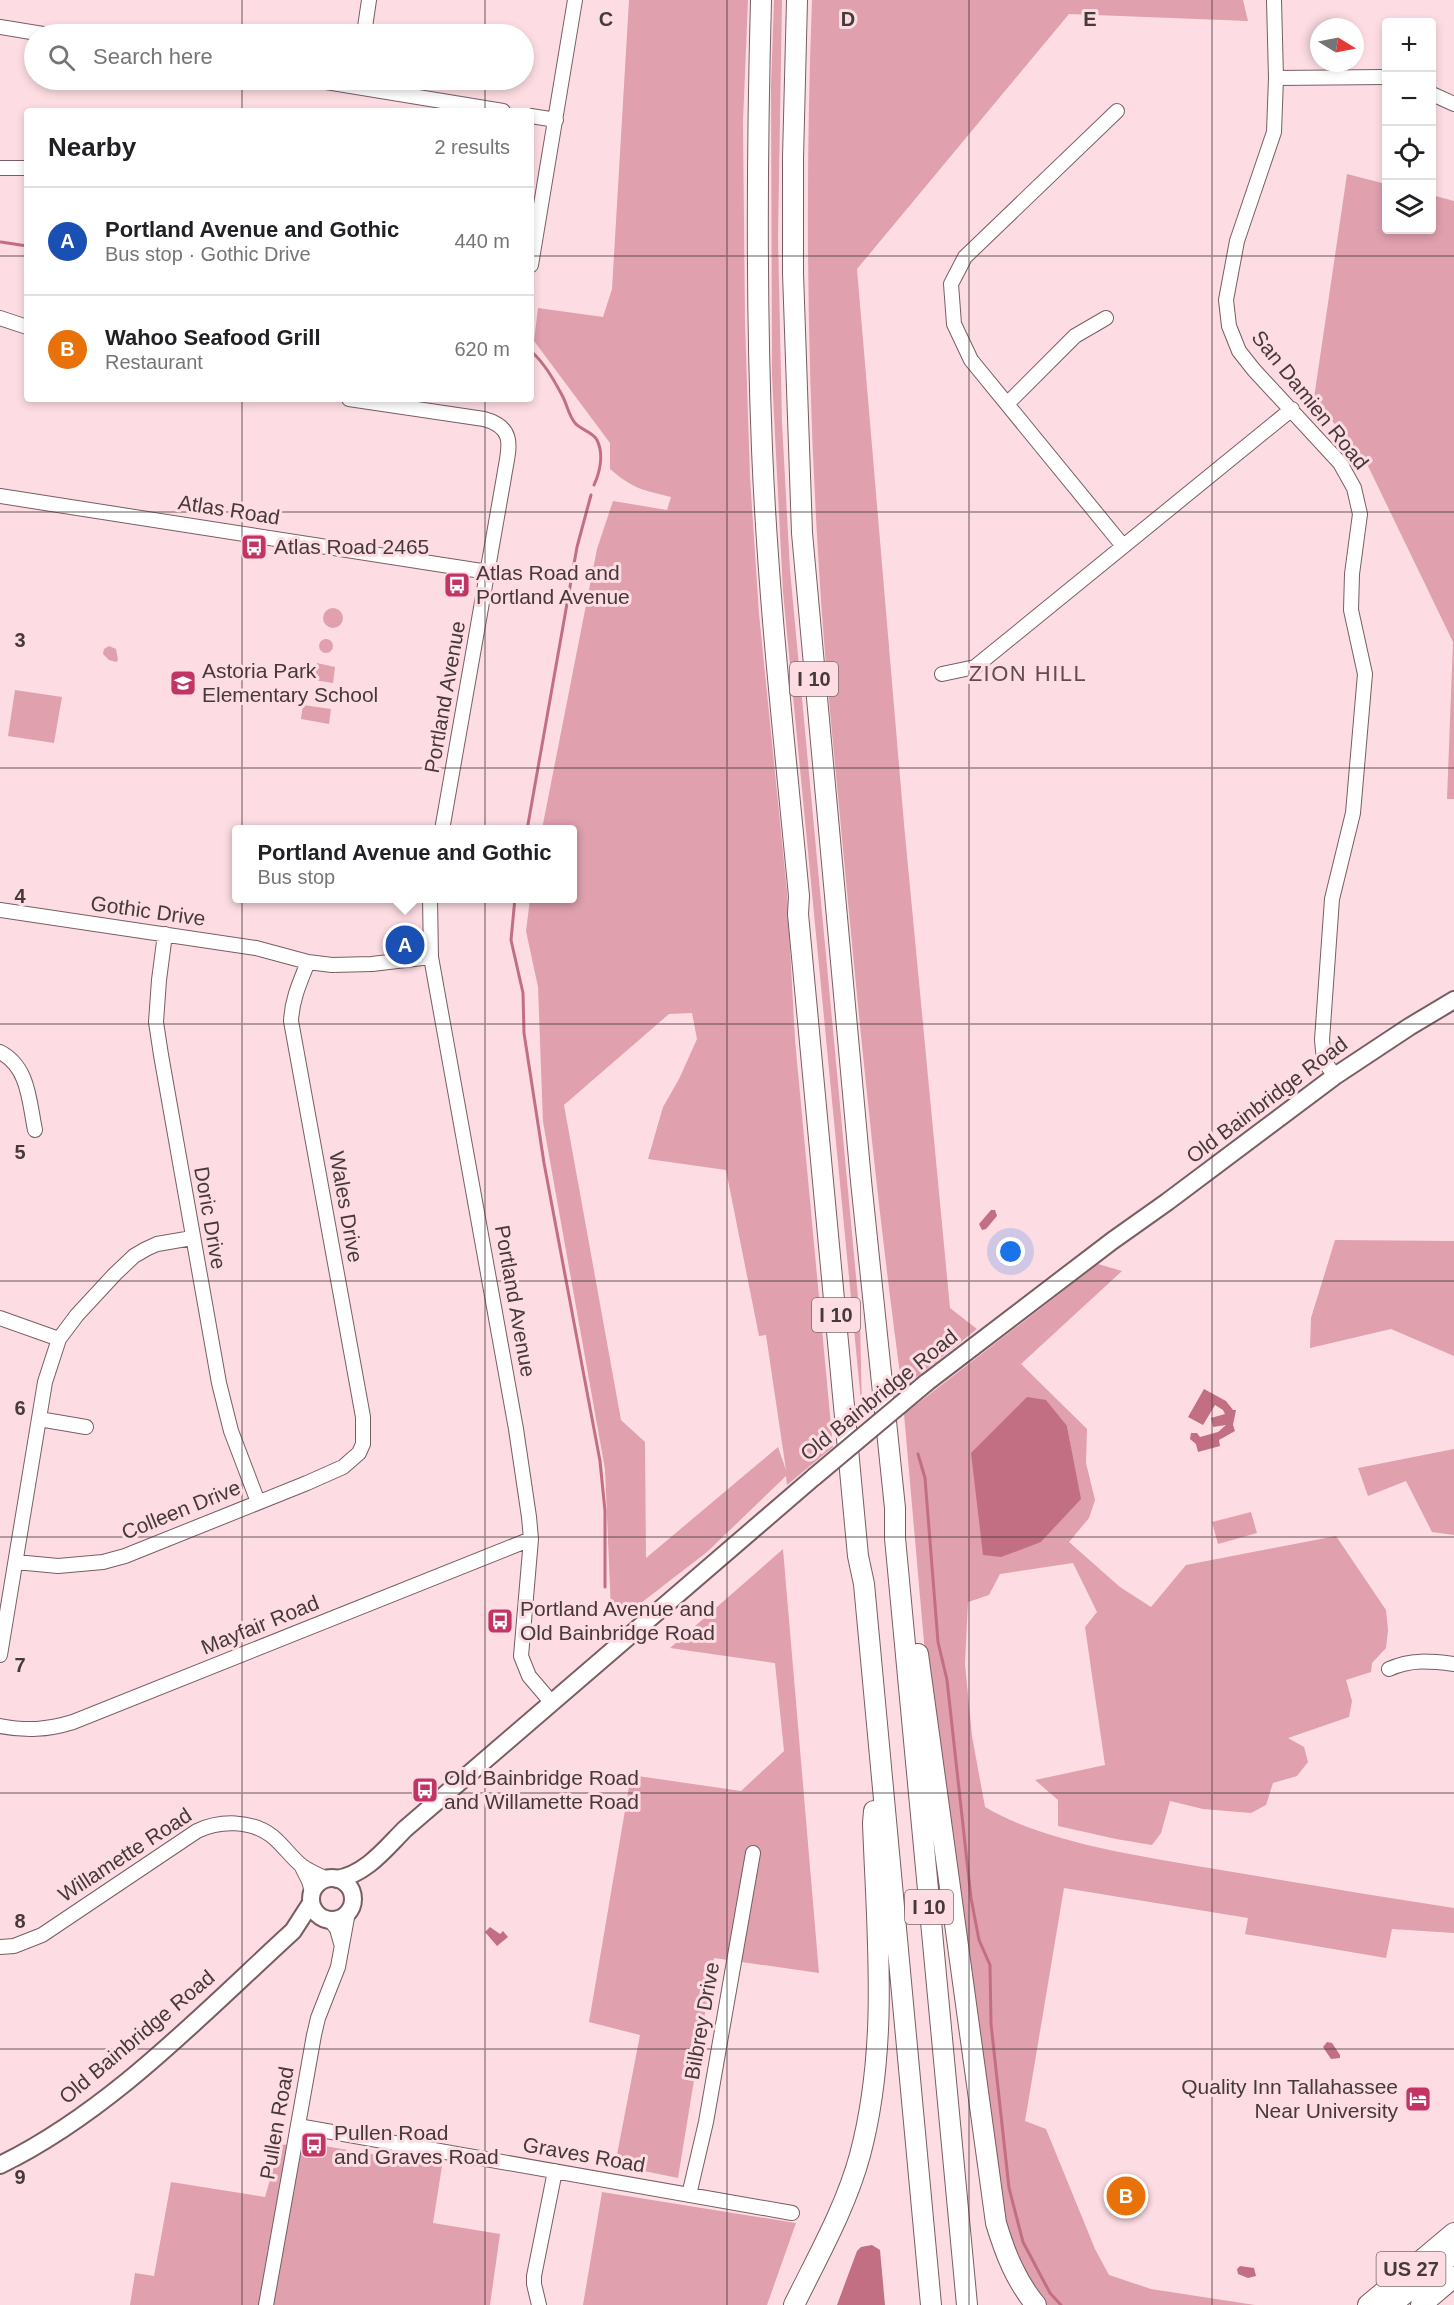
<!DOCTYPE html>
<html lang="en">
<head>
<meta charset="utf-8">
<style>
  body { margin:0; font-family:Arial,sans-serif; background:#f6f6f6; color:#202124 }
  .controls { position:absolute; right:18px; top:18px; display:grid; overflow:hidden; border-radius:6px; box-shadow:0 3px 9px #0003 }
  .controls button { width:54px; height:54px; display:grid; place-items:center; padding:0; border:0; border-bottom:2px solid #e0e0e0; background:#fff; color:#202124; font:30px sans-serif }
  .compass { position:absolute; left:1310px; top:18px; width:54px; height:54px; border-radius:50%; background:#fff; box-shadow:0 3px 9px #0003; rotate:100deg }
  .you { position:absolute; left:1011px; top:1252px; width:21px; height:21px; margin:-15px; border:4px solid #fff; border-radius:50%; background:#1a73e8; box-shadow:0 0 0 9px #1a73e833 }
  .badge { display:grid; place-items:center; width:39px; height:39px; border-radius:50%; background:#c23464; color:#fff; font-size:20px; font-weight:700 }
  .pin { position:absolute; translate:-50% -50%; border:3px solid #fff; box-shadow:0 2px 6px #0006 }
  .popup { position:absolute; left:232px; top:825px; width:345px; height:78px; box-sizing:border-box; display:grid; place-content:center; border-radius:6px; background:#fff; filter:drop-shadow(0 2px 4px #0005); font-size:20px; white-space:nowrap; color:#757577 }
  .popup b { font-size:22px; color:#202124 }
  .popup::after { content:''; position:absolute; left:50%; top:100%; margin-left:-12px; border:12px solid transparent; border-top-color:#fff }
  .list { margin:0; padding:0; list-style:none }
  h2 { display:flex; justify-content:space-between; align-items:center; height:78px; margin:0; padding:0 24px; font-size:26px }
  h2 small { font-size:20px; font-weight:400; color:#757577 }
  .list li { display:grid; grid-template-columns:39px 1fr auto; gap:18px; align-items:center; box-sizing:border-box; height:108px; padding:0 24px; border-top:2px solid #e0e0e0 }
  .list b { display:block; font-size:22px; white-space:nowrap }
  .list p { margin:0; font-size:20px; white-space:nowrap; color:#757577 }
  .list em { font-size:20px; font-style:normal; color:#757577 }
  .icon { flex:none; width:33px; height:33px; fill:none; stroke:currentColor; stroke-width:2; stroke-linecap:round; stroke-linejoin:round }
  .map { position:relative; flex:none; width:1454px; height:2305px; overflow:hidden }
  .search { position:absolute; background:#fff; box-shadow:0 3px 9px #0003; left:24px; top:24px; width:510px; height:66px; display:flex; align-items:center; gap:15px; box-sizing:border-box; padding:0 21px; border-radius:33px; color:#757577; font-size:22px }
  .panel { position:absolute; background:#fff; box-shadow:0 3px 9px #0003; left:24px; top:108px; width:510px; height:294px; border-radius:6px }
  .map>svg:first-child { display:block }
  .green { fill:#e0a0ae; fill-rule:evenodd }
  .water { fill:#c36f83 }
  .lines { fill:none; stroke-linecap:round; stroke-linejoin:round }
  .stream { stroke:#c36f83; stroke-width:3 }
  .minor-casing { stroke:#785e63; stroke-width:16 }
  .major-casing { stroke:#785e63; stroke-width:20 }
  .highway-casing { stroke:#785e63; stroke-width:22 }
  .minor { stroke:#fff; stroke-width:14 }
  .major { stroke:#fff; stroke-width:16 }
  .highway { stroke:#fff; stroke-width:20 }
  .major-bridge-casing { stroke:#785e63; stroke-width:20; stroke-linecap:butt }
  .major-bridge { stroke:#fff; stroke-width:16 }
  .grid { fill:none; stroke:#45393b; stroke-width:1.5; stroke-opacity:0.55 }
  .labels { text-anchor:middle; stroke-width:6; stroke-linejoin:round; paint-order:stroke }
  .shield { fill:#fddde3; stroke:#7c6a6d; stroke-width:1.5 }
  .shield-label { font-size:20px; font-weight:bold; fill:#45393b }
  .street-label { font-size:21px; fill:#45393b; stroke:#fddde3 }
  .poi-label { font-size:21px; fill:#45393b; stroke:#fddde3; text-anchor:start }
  .neighbourhood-label { font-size:22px; letter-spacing:1.5px; fill:#644b50; stroke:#fddde3 }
  .grid-label { font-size:20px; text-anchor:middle; font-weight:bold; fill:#45393b; stroke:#fddde3; stroke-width:6; stroke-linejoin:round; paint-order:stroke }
</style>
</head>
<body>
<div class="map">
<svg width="1454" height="2305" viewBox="0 0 1454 2305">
  <rect width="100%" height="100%" fill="#fddde3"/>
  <!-- green -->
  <path class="green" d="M 629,0 L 748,0 L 743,122 L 745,322 L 750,477 L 759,614 L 787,891 L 795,1040 L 833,1447 L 787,1485 L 786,1476 L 707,1552 L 641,1603 L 611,1611 L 605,1469 L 543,1122 L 538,987 L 526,931 L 530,899 L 573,898 L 573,830 L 542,829 L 597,549 L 613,501 L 667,510 L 671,497 C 643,490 633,489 610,469 L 610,443 L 534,341 L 538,308 L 603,317 L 612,289 ZM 692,1013 L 697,1039 L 679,1079 L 663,1107 L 648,1159 L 726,1170 L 759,1336 L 766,1335 L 786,1470 L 778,1447 L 646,1558 L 645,1442 L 621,1420 L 564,1105 L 669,1014 Z
    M 774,0 L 782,0 L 778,237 L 782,422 L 790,570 L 860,1319 L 862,1412 L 783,592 L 772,376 L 771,85 Z
    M 812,0 L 1243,0 L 1248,21 L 1069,14 L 857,269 L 904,824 L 950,1308 L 977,1329 L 902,1389 C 879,1220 862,1050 846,881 C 836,771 824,662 818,553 C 807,369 805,184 812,0 Z
    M 1347,174 L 1386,184 L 1386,230 L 1432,230 L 1432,195 L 1454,201 L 1454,799 L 1447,799 L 1453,642 L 1368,466 L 1314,398 Z
    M323 618a10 10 0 1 1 20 0a10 10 0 1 1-20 0Z
    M319 646a7 7 0 1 1 14 0a7 7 0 1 1-14 0Z
    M 109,646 L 116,649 L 118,660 L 116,662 L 109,660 L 103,654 L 104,649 Z
    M 317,663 L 335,667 L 333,683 L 314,680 Z
    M 15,690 L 62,697 L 54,743 L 8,736 Z
    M 303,705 L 331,709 L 329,724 L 301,719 Z
    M 1335,1240 L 1454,1241 L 1454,1356 L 1391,1329 L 1310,1348 L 1311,1318 Z
    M 1098,1264 L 1122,1271 L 1021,1364 L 1087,1429 L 1086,1463 L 1095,1500 L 1089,1518 L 1069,1542 L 1120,1587 L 1151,1607 L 1186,1565 L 1336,1536 L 1386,1610 L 1388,1630 L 1386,1648 L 1372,1663 L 1371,1672 L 1346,1680 L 1352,1701 L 1349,1717 L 1288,1738 L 1304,1747 L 1308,1762 L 1297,1776 L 1273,1783 L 1266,1805 L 1251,1813 L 1203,1809 L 1170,1801 L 1161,1833 L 1152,1845 L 1116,1839 L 1058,1826 L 1058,1800 L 1035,1780 L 1105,1765 L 1085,1627 L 1097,1612 L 1073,1563 L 1000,1574 L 989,1595 L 968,1602 L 965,1664 L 972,1736 L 985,1807 C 1044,1842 1135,1855 1203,1867 C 1286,1881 1370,1895 1454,1908 L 1454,1933 L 1392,1929 L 1386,1958 L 1245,1934 L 1248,1918 L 1064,1888 L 1025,2121 L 1046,2129 L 1095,2249 L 1109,2275 L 1151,2289 L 1255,2305 L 1040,2305 L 1006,2242 L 933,1745 L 904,1414 ZM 1067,1426 L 1080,1499 L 1041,1542 Z
    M 1454,1449 L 1454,1535 L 1432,1532 L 1406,1481 L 1368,1496 L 1358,1468 Z
    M 1251,1512 L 1257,1533 L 1218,1544 L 1212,1522 Z
    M 783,1549 L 819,1973 L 714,1958 L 678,2178 L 615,2165 L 640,2035 L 589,2022 L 631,1775 L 741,1791 L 784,1751 L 775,1663 L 670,1648 Z
    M 307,2143 L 442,2166 L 433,2223 L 500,2234 L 490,2305 L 130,2305 L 135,2273 L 154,2276 L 171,2182 L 265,2197 L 280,2145 Z
    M 602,2192 L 796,2223 L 767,2305 L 583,2305 Z"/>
  <!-- water -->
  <path class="water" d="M 991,1210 L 995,1210 L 997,1216 L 986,1229 L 982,1230 L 979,1224 Z
    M 1204,1389 L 1226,1401 L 1233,1410 L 1236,1410 L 1233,1425 L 1235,1431 L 1219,1440 L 1220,1446 L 1198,1452 L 1196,1444 L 1190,1439 L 1191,1433 L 1197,1433 L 1200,1437 L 1218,1432 L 1226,1425 L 1213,1427 L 1211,1418 L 1225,1414 L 1223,1410 L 1215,1405 L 1203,1425 L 1188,1417 Z
    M 1027,1397 L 1046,1400 L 1067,1426 L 1081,1499 L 1041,1542 L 1001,1557 L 983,1555 L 971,1453 Z
    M 490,1927 L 500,1934 L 503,1931 L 508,1937 L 497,1946 L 485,1932 Z
    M 1327,2042 L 1332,2043 L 1340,2055 L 1340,2058 L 1331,2059 L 1323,2047 Z
    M 872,2245 L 880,2250 L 885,2305 L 837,2305 L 857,2251 L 861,2247 Z
    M 1240,2266 L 1254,2268 L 1256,2276 L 1248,2278 L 1238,2274 L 1237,2269 Z"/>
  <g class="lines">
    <!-- stream -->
    <path class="stream" d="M 1,242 L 27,246
      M 531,351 C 545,364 554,380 563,397 C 567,405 569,416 575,423 C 581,430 593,432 597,440 C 604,454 600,472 594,485
      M 527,830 L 577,547 L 591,495
      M 515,898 L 511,940 L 523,993 L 524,1033 L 544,1163 L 600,1461 L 605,1511 L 605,1587
      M 918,1454 L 925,1478 L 938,1642 L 947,1680 L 971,1898 L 979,1940 L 990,1965 L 991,2024 L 1009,2188 L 1023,2242 L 1050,2293 L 1061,2305"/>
    <defs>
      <path id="minor" d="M 1274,0 L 1276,78 L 1274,132 L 1237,241 L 1226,300 L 1229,326 L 1239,351 L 1254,370 L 1340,463 L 1354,488 L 1360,514 L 1352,574 L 1351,610 L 1365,674 L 1353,813 L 1332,899 L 1322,1040 L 1324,1061 L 1335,1076
        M 0,27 L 43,34
        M 364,34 L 369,0
        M 1276,78 L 1386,77
        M 314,80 L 503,111
        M 1432,94 L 1454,104
        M 1117,111 L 965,257 L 951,284 L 954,324 L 971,360 L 1123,546
        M 531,116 L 556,120
        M 0,168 L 27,168
        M 531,265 L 575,0
        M 0,318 L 27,327
        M 349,399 L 484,419 C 518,428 508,450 504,477 L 442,830
        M 1007,404 L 1075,336 L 1106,318
        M 0,496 L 488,572
        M 942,674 L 975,667 L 1292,409
        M 430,898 L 431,957 L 516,1429 L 529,1517 L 531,1539 L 521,1656 L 529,1676 L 552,1703
        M 0,910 L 256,948 L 308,962 L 332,965 L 372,964 L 431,957
        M 165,934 L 159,980 L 156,1022 L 161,1055 L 219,1383 L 231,1431 L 258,1502
        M 0,1052 C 29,1067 29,1101 35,1130
        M 0,1318 L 59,1339
        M 39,1419 L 86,1427
        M 16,1562 L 58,1566 L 103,1562 L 125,1556 L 307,1483 L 343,1467 L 359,1453 L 363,1444 L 363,1417 L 291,1021 C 292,999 300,982 308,962
        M 0,1655 L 45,1382 L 59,1339 L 77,1315 L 115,1274 L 134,1256 L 146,1249 L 157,1244 L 192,1238
        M 1389,1669 C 1411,1659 1430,1661 1454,1664
        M 0,1726 C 26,1731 47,1730 73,1722 L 531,1539
        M 301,1865 L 309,1881 L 312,1892
        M 330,1920 L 337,1929 L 341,1943
        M 0,1947 L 14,1946 L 42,1935 L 197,1831 C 220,1820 251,1820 272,1836 C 283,1845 291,1857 302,1866 C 309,1871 318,1875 327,1879
        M 298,2126 L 792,2213
        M 689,2195 L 706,2122 L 753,1853
        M 266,2305 L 314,2035 L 318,2018 L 338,1967 L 348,1912
        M 539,2305 L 534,2284 L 534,2276 L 555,2171"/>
      <path id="major" d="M 926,1383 L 1112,1241 L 1167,1202 L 1335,1076 L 1409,1027 L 1454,1000
        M311 1899a21 21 0 1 1 42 0a21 21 0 1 1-42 0Z
        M 337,1879 C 366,1874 385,1849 405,1829 L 814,1477
        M 0,2165 C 111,2111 203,2013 293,1931 L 311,1903"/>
      <path id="highway" d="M 761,0 C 757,149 756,299 762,449 C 768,598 785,747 799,896 L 798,914 L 858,1556 L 864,1584 L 931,2305
        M 797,0 L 793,158 L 793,273 L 802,533 L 861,1181 L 895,1508 L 895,1538 L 967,2305
        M 918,1654 L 996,2223 C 1005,2253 1016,2281 1036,2305
        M 794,2305 C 818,2256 846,2207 860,2155 C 889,2046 877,1934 873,1823 L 874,1811
        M 1368,2305 L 1454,2233
        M 1391,2305 L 1454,2253
        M 1421,2305 L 1454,2277"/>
    </defs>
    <!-- minor casing -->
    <use href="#minor" class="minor-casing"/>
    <!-- major casing -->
    <use href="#major" class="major-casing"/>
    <!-- highway casing -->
    <use href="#highway" class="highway-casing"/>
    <!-- minor -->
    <use href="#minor" class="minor"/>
    <!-- major -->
    <use href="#major" class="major"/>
    <!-- highway -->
    <use href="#highway" class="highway"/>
    <defs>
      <path id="major-bridge" d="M 814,1477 L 926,1383"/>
    </defs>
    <!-- major-bridge casing -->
    <use href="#major-bridge" class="major-bridge-casing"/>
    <!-- major-bridge -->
    <use href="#major-bridge" class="major-bridge"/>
  </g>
  <!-- grid -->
  <path class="grid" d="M 242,0 L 242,34M 485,0 L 485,34M 727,0 L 727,2305M 969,0 L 969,2305M 1212,0 L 1212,2305M 242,80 L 242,111M 485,80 L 485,111M 0,256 L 27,256M 531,256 L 1454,256M 242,399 L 242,2305M 485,399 L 485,2305M 0,512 L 1454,512M 0,768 L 1454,768M 0,1024 L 1454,1024M 0,1281 L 1454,1281M 0,1537 L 1454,1537M 0,1793 L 1454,1793M 0,2049 L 1454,2049"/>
  <!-- icons -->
  <defs>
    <symbol id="bus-square" viewBox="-11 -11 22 22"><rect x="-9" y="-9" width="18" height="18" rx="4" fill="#c23464" stroke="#fddde3"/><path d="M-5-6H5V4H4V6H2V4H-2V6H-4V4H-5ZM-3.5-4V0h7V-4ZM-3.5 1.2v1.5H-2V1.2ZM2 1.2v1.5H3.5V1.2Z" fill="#fff"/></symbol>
    <symbol id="school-square" viewBox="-11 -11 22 22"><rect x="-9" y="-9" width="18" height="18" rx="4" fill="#c23464" stroke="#fddde3"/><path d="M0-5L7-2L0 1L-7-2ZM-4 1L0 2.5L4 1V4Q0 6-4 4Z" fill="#fff"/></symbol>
    <symbol id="hotel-square" viewBox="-11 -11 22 22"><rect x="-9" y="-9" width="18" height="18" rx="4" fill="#c23464" stroke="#fddde3"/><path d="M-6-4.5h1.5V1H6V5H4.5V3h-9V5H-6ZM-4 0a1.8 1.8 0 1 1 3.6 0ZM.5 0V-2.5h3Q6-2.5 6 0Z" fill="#fff"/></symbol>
  </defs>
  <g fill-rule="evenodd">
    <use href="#bus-square" x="239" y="532" width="30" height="30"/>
    <use href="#bus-square" x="442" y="570" width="30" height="30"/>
    <use href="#school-square" x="168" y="668" width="30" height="30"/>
    <use href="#bus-square" x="485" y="1606" width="30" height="30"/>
    <use href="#bus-square" x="410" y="1775" width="30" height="30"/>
    <use href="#hotel-square" x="1403" y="2084" width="30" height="30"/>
    <use href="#bus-square" x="299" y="2130" width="30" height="30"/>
  </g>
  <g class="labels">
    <!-- shield labels -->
    <g class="shield">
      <rect x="790" y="662" width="48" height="34" rx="4.5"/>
      <rect x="812" y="1298" width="48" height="34" rx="4.5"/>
      <rect x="905" y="1890" width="48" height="34" rx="4.5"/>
      <rect x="1376.5" y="2252" width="69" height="34" rx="4.5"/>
    </g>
    <g class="shield-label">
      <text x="814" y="686">I 10</text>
      <text x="836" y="1322">I 10</text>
      <text x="929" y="1914">I 10</text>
      <text x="1411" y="2276">US 27</text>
    </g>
    <!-- street labels -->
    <g class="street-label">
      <text transform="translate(1310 400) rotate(51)" y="7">San Damien Road</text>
      <text transform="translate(229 510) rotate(9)" y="7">Atlas Road</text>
      <text transform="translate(445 697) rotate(-80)" y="7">Portland Avenue</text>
      <text transform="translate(148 911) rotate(8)" y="7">Gothic Drive</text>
      <text transform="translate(1267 1100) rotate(-37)" y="7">Old Bainbridge Road</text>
      <text transform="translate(346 1207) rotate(80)" y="7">Wales Drive</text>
      <text transform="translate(210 1218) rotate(80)" y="7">Doric Drive</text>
      <text transform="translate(515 1301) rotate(80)" y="7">Portland Avenue</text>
      <text transform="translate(879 1395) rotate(-39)" y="7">Old Bainbridge Road</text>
      <text transform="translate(181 1510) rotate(-22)" y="7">Colleen Drive</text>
      <text transform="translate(260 1625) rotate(-22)" y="7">Mayfair Road</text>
      <text transform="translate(125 1855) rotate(-33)" y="7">Willamette Road</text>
      <text transform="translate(702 2021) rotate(-80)" y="7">Bilbrey Drive</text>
      <text transform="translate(137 2037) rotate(-40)" y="7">Old Bainbridge Road</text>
      <text transform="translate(277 2123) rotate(-80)" y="7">Pullen Road</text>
      <text transform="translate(584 2155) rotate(10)" y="7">Graves Road</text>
    </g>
    <!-- poi labels -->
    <g class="poi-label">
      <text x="274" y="554">Atlas Road 2465</text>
      <text x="476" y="580">Atlas Road and<tspan x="476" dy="24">Portland Avenue</tspan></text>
      <text x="202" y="678">Astoria Park<tspan x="202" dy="24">Elementary School</tspan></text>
      <text x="520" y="1616">Portland Avenue and<tspan x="520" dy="24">Old Bainbridge Road</tspan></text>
      <text x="444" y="1785">Old Bainbridge Road<tspan x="444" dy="24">and Willamette Road</tspan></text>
      <text x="1398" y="2094" text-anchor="end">Quality Inn Tallahassee<tspan x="1398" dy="24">Near University</tspan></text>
      <text x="334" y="2140">Pullen Road<tspan x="334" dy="24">and Graves Road</tspan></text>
    </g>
    <!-- neighbourhood labels -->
    <g class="neighbourhood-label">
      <text x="1028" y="681">ZION HILL</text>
    </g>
  </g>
  <g class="grid-label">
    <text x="606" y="26">C</text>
    <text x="848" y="26">D</text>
    <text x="1090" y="26">E</text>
    <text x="20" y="647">3</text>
    <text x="20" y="903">4</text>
    <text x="20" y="1159">5</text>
    <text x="20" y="1415">6</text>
    <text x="20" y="1672">7</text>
    <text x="20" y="1928">8</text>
    <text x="20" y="2184">9</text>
  </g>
</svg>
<div class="controls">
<button>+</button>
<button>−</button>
<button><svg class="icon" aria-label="locate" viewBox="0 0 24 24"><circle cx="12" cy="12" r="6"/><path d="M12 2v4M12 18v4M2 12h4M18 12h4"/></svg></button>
<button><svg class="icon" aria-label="layers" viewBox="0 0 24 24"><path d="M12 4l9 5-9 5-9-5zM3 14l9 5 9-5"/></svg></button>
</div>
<svg class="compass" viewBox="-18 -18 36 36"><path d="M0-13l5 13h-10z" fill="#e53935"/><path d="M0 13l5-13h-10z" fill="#757577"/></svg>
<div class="you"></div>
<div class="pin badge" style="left:405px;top:945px;background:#1a4fb4">A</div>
<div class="popup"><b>Portland Avenue and Gothic</b>Bus stop</div>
<div class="pin badge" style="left:1126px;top:2196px;background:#e8710a">B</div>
<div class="search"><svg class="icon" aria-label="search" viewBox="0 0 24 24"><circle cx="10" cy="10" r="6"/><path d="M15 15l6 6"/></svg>Search here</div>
<section class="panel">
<h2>Nearby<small>2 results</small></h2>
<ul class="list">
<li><span class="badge" style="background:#1a4fb4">A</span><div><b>Portland Avenue and Gothic</b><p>Bus stop · Gothic Drive</p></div><em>440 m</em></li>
<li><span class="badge" style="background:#e8710a">B</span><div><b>Wahoo Seafood Grill</b><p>Restaurant</p></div><em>620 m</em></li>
</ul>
</section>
</div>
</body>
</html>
